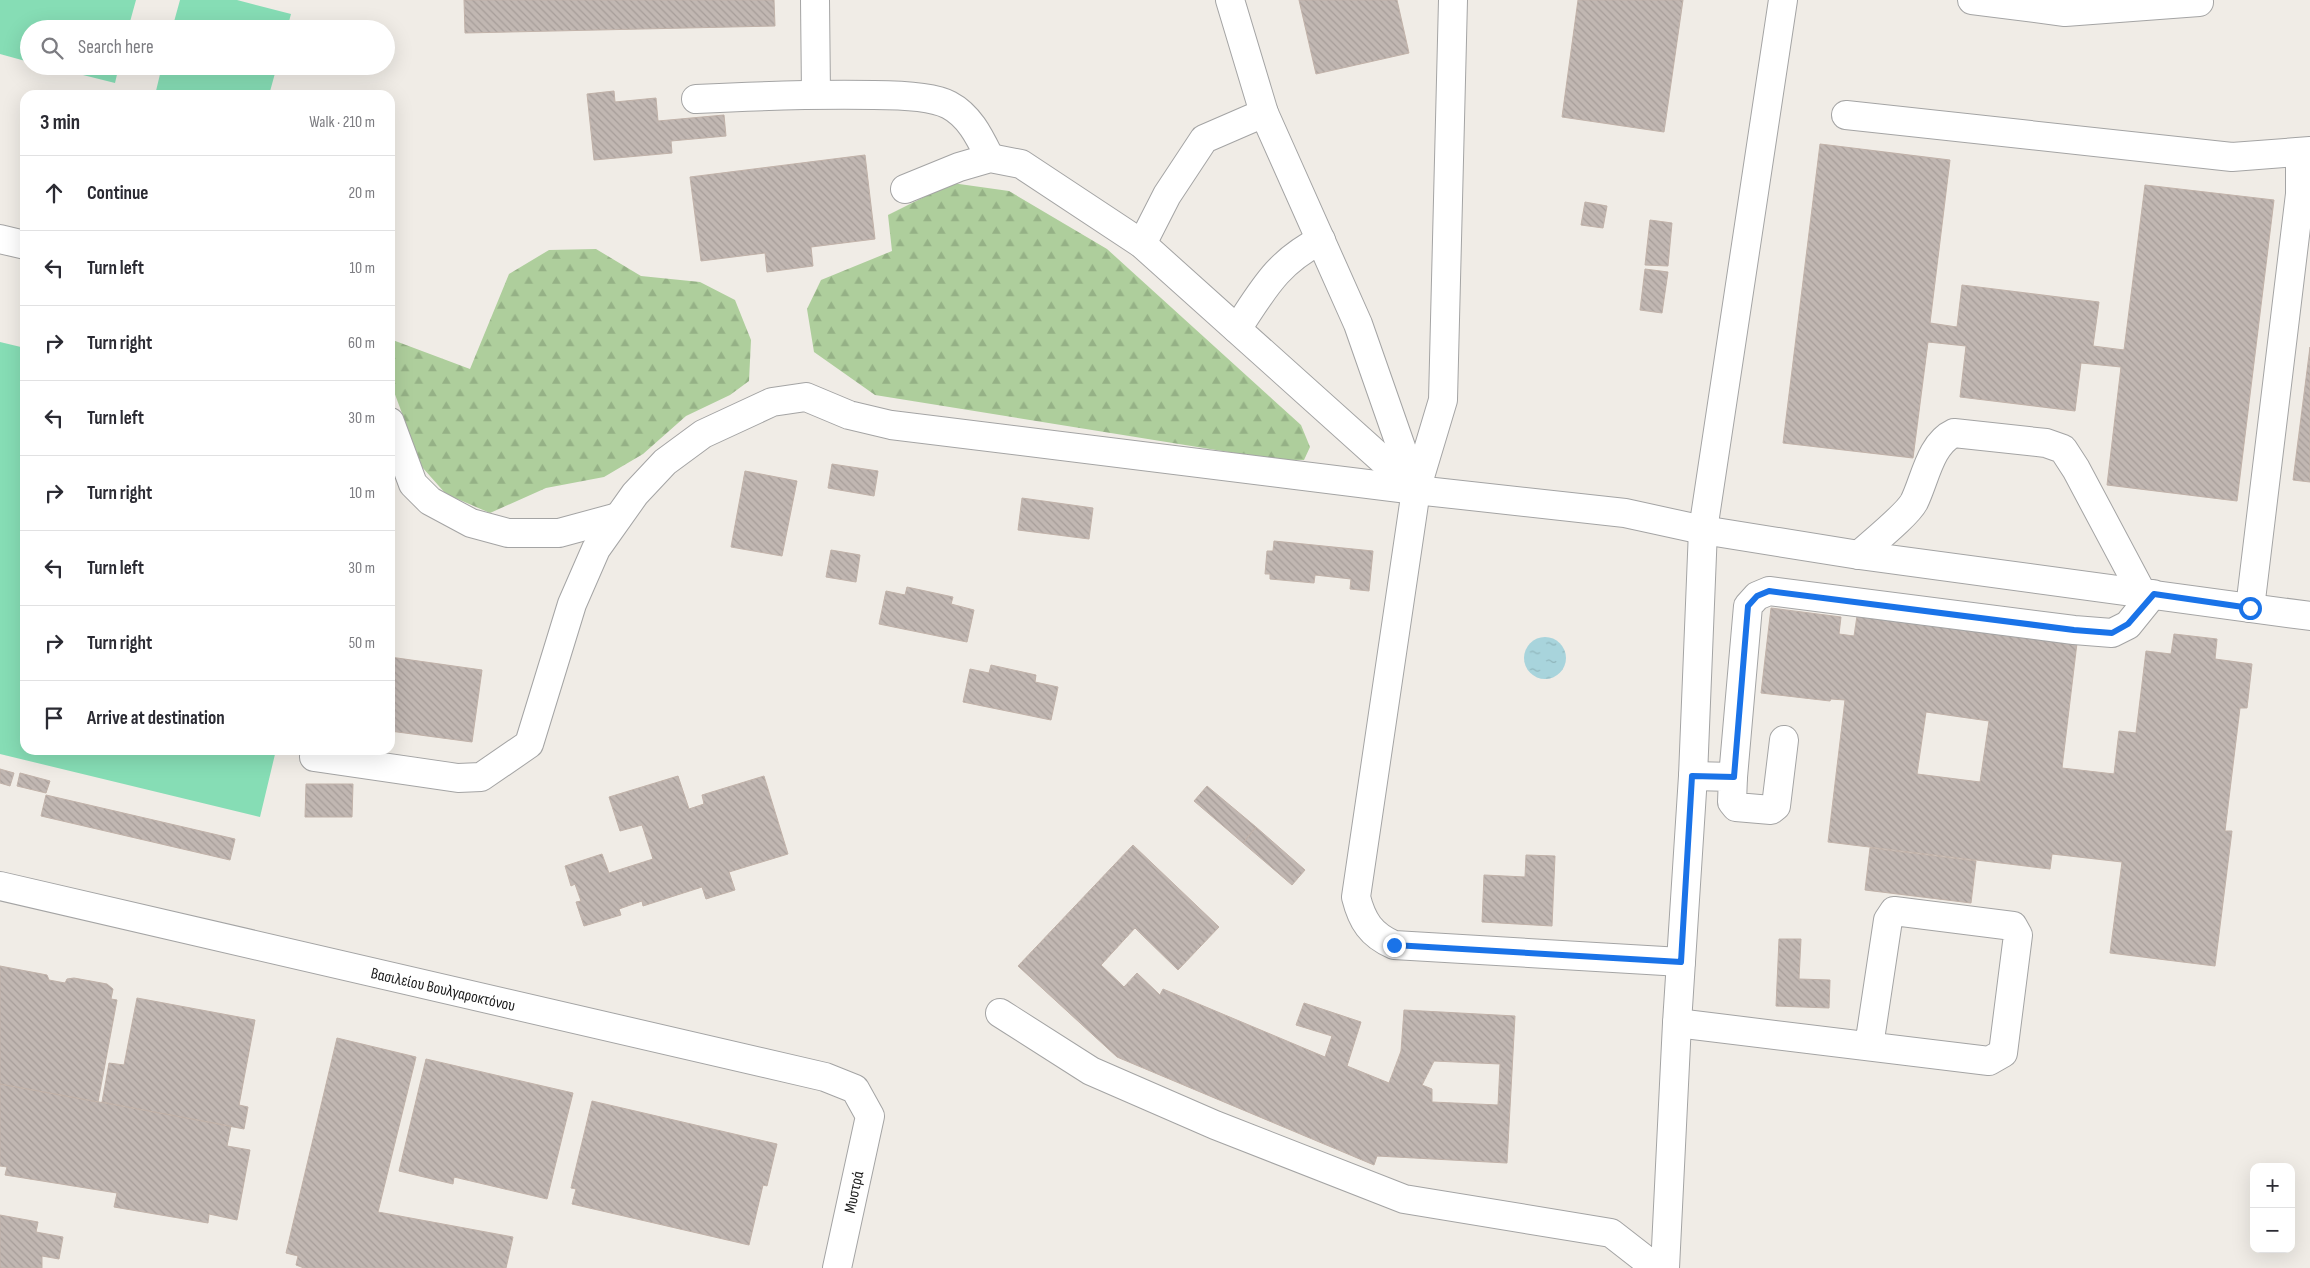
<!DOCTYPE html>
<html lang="en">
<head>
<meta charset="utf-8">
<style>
  body { margin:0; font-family:"Sofia Sans Condensed",sans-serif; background:#f2f2f3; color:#2b2b33 }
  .controls { position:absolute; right:15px; bottom:15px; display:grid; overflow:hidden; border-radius:10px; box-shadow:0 5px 20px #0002 }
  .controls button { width:45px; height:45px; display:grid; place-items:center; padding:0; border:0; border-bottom:1px solid #e1e1e2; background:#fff; color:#2b2b33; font:25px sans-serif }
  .stop { position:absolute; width:15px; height:15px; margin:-11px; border:4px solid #1a73e8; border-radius:50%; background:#fff }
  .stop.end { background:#1a73e8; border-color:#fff; box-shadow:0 1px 5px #0008 }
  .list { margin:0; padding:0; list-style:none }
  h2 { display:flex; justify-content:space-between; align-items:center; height:65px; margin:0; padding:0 20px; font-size:21px }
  h2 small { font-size:16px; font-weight:400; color:#7c7c81 }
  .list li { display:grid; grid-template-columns:32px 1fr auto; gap:15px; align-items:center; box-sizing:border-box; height:75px; padding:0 20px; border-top:1px solid #e1e1e2 }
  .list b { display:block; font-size:19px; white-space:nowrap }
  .list em { font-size:16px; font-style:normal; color:#7c7c81 }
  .icon { flex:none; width:28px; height:28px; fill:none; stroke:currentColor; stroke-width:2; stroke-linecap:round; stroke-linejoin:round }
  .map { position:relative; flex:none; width:2310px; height:1268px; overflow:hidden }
  .search { position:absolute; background:#fff; box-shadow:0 5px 20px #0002; left:20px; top:20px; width:375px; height:55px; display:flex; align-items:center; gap:12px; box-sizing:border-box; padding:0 18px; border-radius:28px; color:#7c7c81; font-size:19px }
  .panel { position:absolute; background:#fff; box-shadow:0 5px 20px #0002; left:20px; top:90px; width:375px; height:665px; border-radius:15px }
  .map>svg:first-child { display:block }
  .forest { fill:url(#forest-firs) }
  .pitch { fill:#86ddb5 }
  .water { fill:url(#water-ripples) }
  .building { fill:url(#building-back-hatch); stroke:#c1b2a9; fill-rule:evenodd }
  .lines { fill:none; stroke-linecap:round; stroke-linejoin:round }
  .minor-casing { stroke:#a4a4a4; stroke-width:30 }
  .minor { stroke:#fff; stroke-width:28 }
  .route { stroke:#1a73e8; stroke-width:6 }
  .labels { text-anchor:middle; stroke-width:4.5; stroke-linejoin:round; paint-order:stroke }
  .street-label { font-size:16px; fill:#202020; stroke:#fff }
</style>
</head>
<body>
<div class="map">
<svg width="2310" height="1268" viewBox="0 0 2310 1268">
  <defs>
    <pattern id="forest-firs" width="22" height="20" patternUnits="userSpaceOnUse" patternTransform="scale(1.25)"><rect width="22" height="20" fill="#aece9c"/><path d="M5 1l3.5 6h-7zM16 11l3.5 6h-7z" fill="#95b186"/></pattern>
    <pattern id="water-ripples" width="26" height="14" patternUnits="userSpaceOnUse" patternTransform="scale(1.25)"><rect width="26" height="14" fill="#a8d4dc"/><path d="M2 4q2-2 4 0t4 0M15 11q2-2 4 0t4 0" fill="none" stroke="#90b6bc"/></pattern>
    <pattern id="building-back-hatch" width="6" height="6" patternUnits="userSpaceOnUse" patternTransform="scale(1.25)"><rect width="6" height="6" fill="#c1b7b2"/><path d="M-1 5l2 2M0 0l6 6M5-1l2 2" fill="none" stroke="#a69d99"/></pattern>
  </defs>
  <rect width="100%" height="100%" fill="#f0ece6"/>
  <!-- forest -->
  <path class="forest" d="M 952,183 L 1009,191 L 1107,249 L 1301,425 L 1310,447 L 1304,460 L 1278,460 L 875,395 L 814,352 L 807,309 L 821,280 L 892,251 L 888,215 Z
    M 596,249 L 641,276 L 700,282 L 735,300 L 751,340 L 749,381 L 730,395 L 686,416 L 643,454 L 604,477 L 546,488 L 490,513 L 446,494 L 422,467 L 390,381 L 390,339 L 470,369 L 509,274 L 549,250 Z"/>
  <!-- pitch -->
  <path class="pitch" d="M 0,0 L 136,0 L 128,29 L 29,29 L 29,62 L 0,54 Z
    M 180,0 L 237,0 L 291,14 L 287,29 L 172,29 Z
    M 47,66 L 119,66 L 115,83 Z
    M 162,66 L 277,66 L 269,95 L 155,95 Z
    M 0,342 L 25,348 L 25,750 L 276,750 L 260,817 L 0,754 Z"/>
  <!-- water -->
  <path class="water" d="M1524 658a21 21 0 1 1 42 0a21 21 0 1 1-42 0Z"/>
  <!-- building -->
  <path class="building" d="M 464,0 L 774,0 L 775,26 L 465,33 Z
    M 1299,0 L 1397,0 L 1409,53 L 1316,74 Z
    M 1578,0 L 1683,0 L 1664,132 L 1562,117 Z
    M 614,91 L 615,102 L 656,98 L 658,121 L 724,115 L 726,136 L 671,141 L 672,153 L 594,160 L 587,94 Z
    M 1820,144 L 1950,160 L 1930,323 L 1957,327 L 1962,285 L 2099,302 L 2093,346 L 2124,350 L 2145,185 L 2274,200 L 2237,501 L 2107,485 L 2121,367 L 2081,363 L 2075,411 L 1960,397 L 1966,346 L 1928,342 L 1913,458 L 1783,443 Z
    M 865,155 L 875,239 L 811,247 L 813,266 L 767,272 L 765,253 L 701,261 L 690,177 Z
    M 1585,202 L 1607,206 L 1603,228 L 1581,225 Z
    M 1650,220 L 1672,223 L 1668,266 L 1645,265 Z
    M 1645,269 L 1668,272 L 1662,313 L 1640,310 Z
    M 2310,347 L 2310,482 L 2293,480 Z
    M 832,464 L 878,471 L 874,496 L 828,488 Z
    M 745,471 L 797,481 L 782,556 L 731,547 Z
    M 1022,498 L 1093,508 L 1089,539 L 1018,530 Z
    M 1274,541 L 1373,551 L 1369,591 L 1350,589 L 1351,579 L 1315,575 L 1314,583 L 1270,579 L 1270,574 L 1265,574 L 1267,551 L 1273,551 Z
    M 831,550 L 860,555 L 856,582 L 826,577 Z
    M 907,587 L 953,597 L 951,604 L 974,610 L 967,642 L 879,624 L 886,591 L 905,595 Z
    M 1771,608 L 1841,617 L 1839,634 L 1854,636 L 1857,616 L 2077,643 L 2062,768 L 2114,774 L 2119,731 L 2136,733 L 2146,651 L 2171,654 L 2174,634 L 2217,639 L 2215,659 L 2252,664 L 2247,708 L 2240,708 L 2225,831 L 2232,831 L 2215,966 L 2110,953 L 2122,862 L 2052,854 L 2050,869 L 1828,842 L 1845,700 L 1831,699 L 1830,701 L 1761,693 ZM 1926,712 L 1989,721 L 1980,782 L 1917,774 Z
    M 390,657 L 482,670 L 472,742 L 390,731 Z
    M 991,665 L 1036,675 L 1035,682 L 1058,687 L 1051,720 L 963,702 L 970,669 L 989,673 Z
    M 0,769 L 14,773 L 10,786 L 0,783 Z
    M 20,773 L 50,781 L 46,793 L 17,786 Z
    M 678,776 L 689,809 L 704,804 L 702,795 L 764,776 L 788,854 L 729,872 L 735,890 L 706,899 L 702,887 L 643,906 L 642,901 L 619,909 L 621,915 L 584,926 L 576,902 L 581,901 L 575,884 L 571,886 L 565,866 L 602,854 L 609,873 L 653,859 L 642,825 L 620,831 L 609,797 Z
    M 306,784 L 353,784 L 352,817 L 305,817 Z
    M 1207,786 L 1256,827 L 1243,843 L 1194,801 Z
    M 46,795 L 235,839 L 230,860 L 41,816 Z
    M 1256,827 L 1305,870 L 1292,885 L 1243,843 Z
    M 1133,845 L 1219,927 L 1178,970 L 1135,928 L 1101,965 L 1124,987 L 1137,973 L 1160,995 L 1163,989 L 1325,1057 L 1332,1036 L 1296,1025 L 1304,1003 L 1361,1022 L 1347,1066 L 1389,1083 L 1401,1051 L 1404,1010 L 1515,1016 L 1507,1163 L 1377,1156 L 1374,1165 L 1117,1057 L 1018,966 ZM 1434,1061 L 1500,1064 L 1498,1105 L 1432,1102 L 1432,1089 L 1422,1085 Z
    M 1870,848 L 1976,861 L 1971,903 L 1865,890 Z
    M 1526,855 L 1555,856 L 1552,926 L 1482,922 L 1484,875 L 1525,877 Z
    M 1779,939 L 1801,939 L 1799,979 L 1830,980 L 1829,1008 L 1776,1006 Z
    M 0,966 L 47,975 L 49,980 L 65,983 L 67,979 L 74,978 L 107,984 L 113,989 L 111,999 L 117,1000 L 98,1102 L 0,1084 Z
    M 137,998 L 255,1020 L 239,1105 L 248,1107 L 244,1129 L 102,1102 L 109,1063 L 124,1065 Z
    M 337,1038 L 416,1057 L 378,1212 L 513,1237 L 506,1268 L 304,1268 L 296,1265 L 298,1256 L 286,1253 Z
    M 426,1059 L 573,1093 L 547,1199 L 454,1177 L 453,1184 L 399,1171 Z
    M 0,1084 L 231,1126 L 227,1146 L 250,1150 L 237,1220 L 209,1214 L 208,1223 L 114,1207 L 117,1193 L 5,1175 L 7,1167 L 0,1166 Z
    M 592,1101 L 777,1144 L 767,1186 L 763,1185 L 749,1245 L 572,1204 L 576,1189 L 571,1188 Z
    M 0,1215 L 38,1222 L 36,1232 L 63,1237 L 59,1259 L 42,1256 L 42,1268 L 0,1268 Z"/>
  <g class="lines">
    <defs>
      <g id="minor">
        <path d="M 815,0 L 816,94"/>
        <path d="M 1230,0 L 1264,113 L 1358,324 L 1415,487"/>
        <path d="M 1453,0 L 1443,400 L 1416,490 L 1356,897 C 1362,921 1371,935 1394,945 L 1681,962"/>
        <path d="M 1972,0 L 2065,12 L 2199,2"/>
        <path d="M 696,99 C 755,96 815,94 874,95 C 894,95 932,96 949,105 C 970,116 980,138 990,158"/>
        <path d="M 1846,115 L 2232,157 L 2310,151"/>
        <path d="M 905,189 L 959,167 L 990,158 L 1021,164 L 1142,244 L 1416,490"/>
        <path d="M 0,239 L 25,245"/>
        <path d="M 1142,244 L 1167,195 L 1204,139 L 1264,113"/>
        <path d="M 1237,329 C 1263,290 1277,262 1321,240"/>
        <path d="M 390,422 L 413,484 L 430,501 L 471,523 L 508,533 L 559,533 L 618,517"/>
        <path d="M 1859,555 C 1872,543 1907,515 1914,502 C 1925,480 1930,444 1954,433 L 2046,443 L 2063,449 L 2076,469 L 2142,593"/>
        <path d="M 2250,608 L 2300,194 L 2300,152"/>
        <path d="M 314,757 L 458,778 L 481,777 L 529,744 L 572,604 L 596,549 L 635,494 L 665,462 L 703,434 L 772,402 L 806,397 L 849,415 L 891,425 L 1416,490 L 1625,513 L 1703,530 L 1859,555 L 2310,616"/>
        <path d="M 1693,776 L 1733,777 L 1732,802 L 1736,807 L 1771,810 L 1776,806 L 1784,740"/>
        <path d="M 1733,777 L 1748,606 L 1757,596 L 1769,591 L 2074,630 L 2112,633 L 2128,625 L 2153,594"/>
        <path id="s1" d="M 0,886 L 825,1077 L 855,1089 L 870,1116 L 837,1268"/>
        <path d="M 1000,1013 L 1091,1071 L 1215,1125 L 1404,1199 L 1611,1233 L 1656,1268"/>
        <path d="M 1677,1023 L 1989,1061 L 2003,1053 L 2018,935 L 2013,926 L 1894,911 L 1888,920 L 1869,1046"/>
        <path d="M 1665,1268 L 1677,1023 L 1693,776 L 1703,530 L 1783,0"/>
      </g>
    </defs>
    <!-- minor casing -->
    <use href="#minor" class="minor-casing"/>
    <!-- minor -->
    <use href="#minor" class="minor"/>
  </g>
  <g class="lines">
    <!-- route -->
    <path class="route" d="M 1394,945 L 1681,962 L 1692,776 L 1734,777 L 1748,606 L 1757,596 L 1769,591 L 2074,630 L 2112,633 L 2128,624 L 2154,594 L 2250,608"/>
  </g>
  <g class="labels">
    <!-- street labels -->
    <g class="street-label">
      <text dy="6" stroke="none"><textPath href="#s1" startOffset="455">Βασιλείου Βουλγαροκτόνου</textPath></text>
      <text transform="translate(853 1192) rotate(-78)" y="6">Μυστρά</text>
    </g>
  </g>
</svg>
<div class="controls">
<button>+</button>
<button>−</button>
</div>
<div class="stop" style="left:2250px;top:608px"></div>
<div class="stop end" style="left:1394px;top:945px"></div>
<div class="search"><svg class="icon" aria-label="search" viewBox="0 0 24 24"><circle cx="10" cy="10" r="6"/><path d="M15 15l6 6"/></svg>Search here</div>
<section class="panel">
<h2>3 min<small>Walk · 210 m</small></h2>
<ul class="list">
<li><svg class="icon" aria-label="ahead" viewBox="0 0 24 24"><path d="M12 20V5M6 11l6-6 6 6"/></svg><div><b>Continue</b></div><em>20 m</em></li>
<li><svg class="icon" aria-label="left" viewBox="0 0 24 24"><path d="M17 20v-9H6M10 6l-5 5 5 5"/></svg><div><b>Turn left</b></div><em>10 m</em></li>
<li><svg class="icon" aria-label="right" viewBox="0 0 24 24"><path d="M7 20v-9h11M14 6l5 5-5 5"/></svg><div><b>Turn right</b></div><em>60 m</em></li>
<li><svg class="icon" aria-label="left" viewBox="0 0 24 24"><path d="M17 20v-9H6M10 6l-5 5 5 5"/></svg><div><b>Turn left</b></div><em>30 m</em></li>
<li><svg class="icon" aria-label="right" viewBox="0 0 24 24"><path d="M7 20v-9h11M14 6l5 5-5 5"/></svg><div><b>Turn right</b></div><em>10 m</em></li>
<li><svg class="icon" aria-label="left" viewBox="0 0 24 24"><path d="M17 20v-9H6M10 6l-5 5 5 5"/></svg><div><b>Turn left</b></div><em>30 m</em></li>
<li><svg class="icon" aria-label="right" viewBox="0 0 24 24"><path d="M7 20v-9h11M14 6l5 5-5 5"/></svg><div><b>Turn right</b></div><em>50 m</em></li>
<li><svg class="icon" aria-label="arrive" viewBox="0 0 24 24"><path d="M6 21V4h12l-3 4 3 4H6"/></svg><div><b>Arrive at destination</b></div></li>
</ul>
</section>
</div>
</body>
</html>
